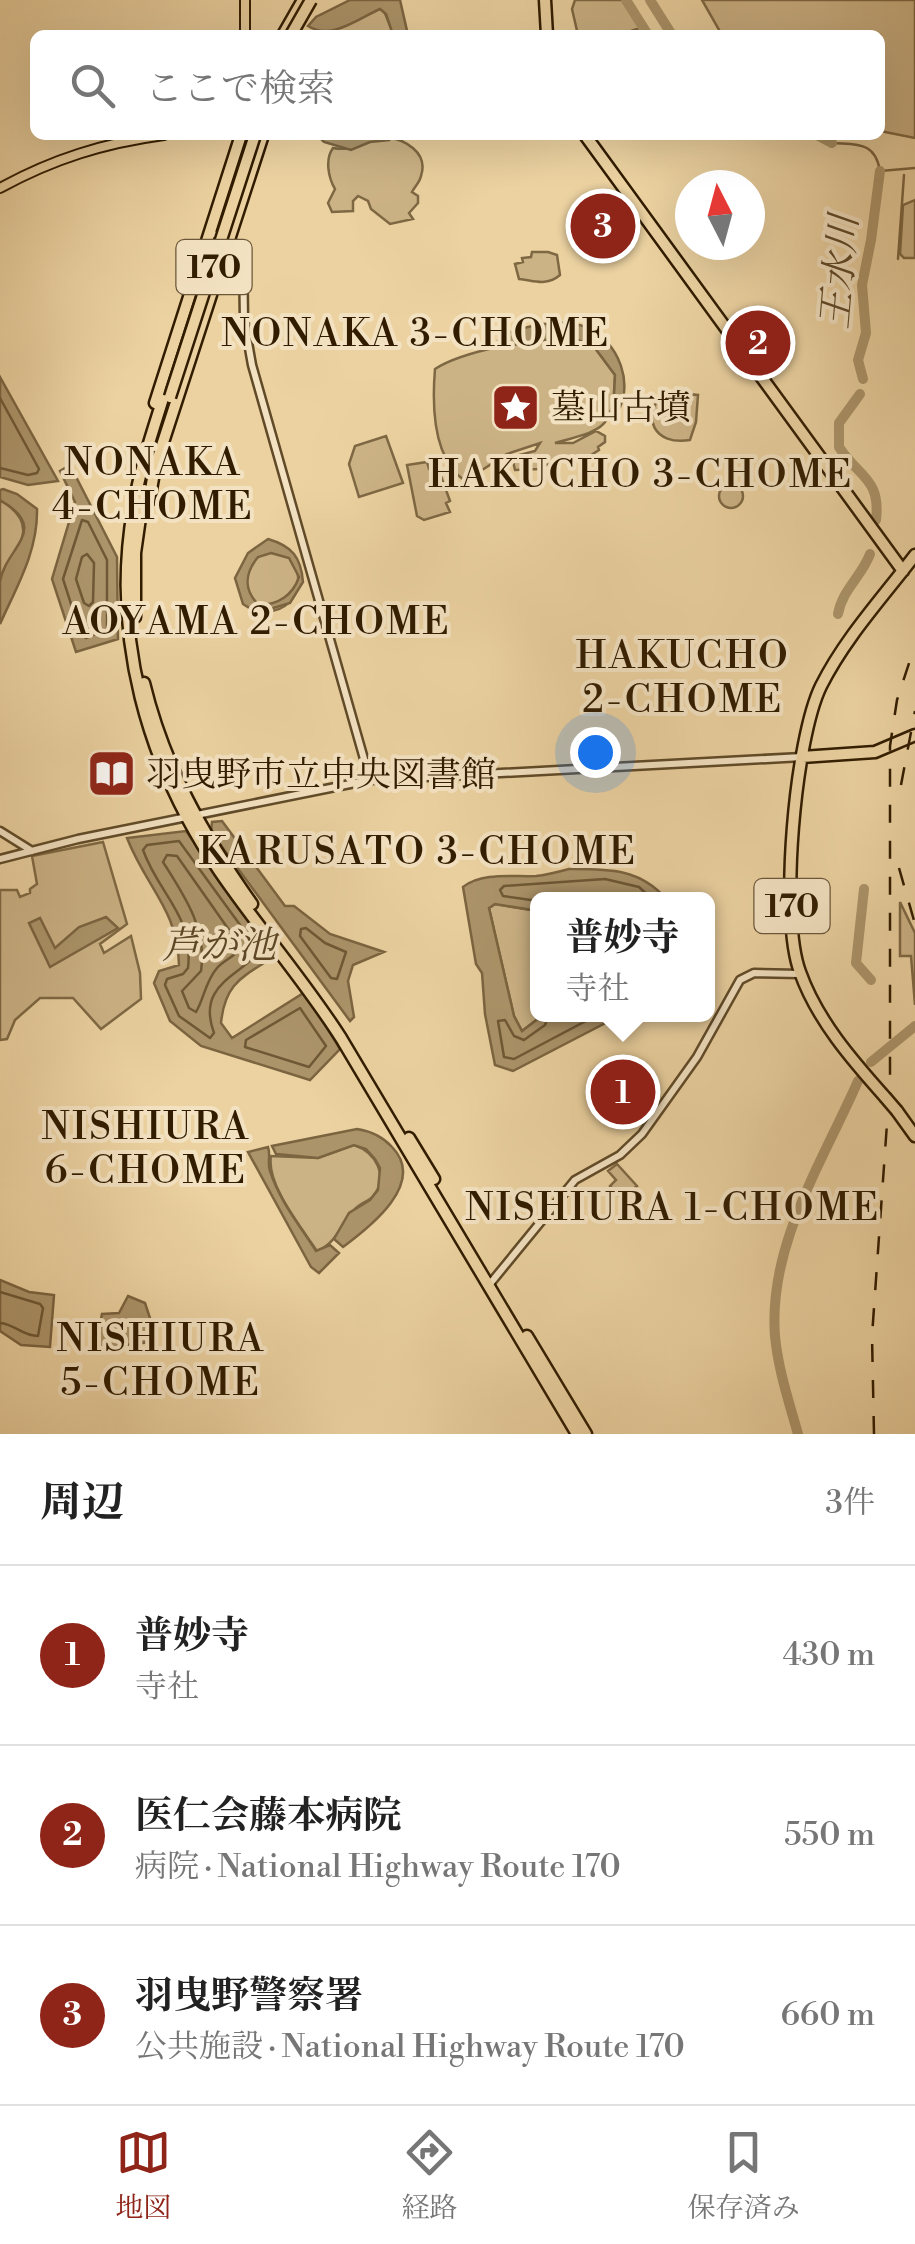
<!DOCTYPE html>
<html lang="ja">
<head>
<meta charset="utf-8">
<style>
  body { margin:0; font-family:"Libre Bodoni","Noto Serif JP",serif; background:#f2f2f2; color:#222 }
  .compass { position:absolute; left:675px; top:170px; width:90px; height:90px; border-radius:50%; background:#fff; box-shadow:0 10px 40px #0002; rotate:354deg }
  .you { position:absolute; left:595px; top:752px; width:35px; height:35px; margin:-25px; border:8px solid #fff; border-radius:50%; background:#1a73e8; box-shadow:0 0 0 15px #1a73e833 }
  .badge { display:grid; place-items:center; width:65px; height:65px; border-radius:50%; background:#8f2418; color:#fff; font-size:32px; font-weight:700 }
  .pin { position:absolute; translate:-50% -50%; border:5px solid #fff; box-shadow:0 2px 10px #0006 }
  .popup { position:absolute; left:530px; top:892px; width:185px; height:130px; box-sizing:border-box; display:grid; place-content:center; border-radius:15px; background:#fff; filter:drop-shadow(0 2px 8px #0005); font-size:32px; white-space:nowrap; color:#767676 }
  .popup b { font-size:38px; color:#222 }
  .popup::after { content:''; position:absolute; left:50%; top:100%; margin-left:-20px; border:20px solid transparent; border-top-color:#fff }
  .list { margin:0; padding:0; list-style:none }
  h2 { display:flex; justify-content:space-between; align-items:center; height:130px; margin:0; padding:0 40px; font-size:42px }
  h2 small { font-size:32px; font-weight:400; color:#767676 }
  .list li { display:grid; grid-template-columns:65px 1fr auto; gap:30px; align-items:center; box-sizing:border-box; height:180px; padding:0 40px; border-top:2px solid #e0e0e0 }
  .list b { display:block; font-size:38px; white-space:nowrap }
  .list p { margin:0; font-size:32px; white-space:nowrap; color:#767676 }
  .list em { font-size:32px; font-style:normal; color:#767676 }
  .icon { flex:none; width:55px; height:55px; fill:none; stroke:currentColor; stroke-width:2; stroke-linecap:round; stroke-linejoin:round }
  .map { position:relative; flex:none; width:915px; height:1434px; overflow:hidden }
  .search { position:absolute; background:#fff; box-shadow:0 10px 40px #0002; left:30px; right:30px; top:30px; height:110px; display:flex; align-items:center; gap:25px; box-sizing:border-box; padding:0 35px; border-radius:15px; color:#767676; font-size:38px }
  .sheet { height:670px; background:#fff }
  nav { display:flex; justify-content:space-around; align-items:center; box-sizing:border-box; height:140px; border-top:2px solid #e0e0e0; background:#fff; font-size:28px; color:#767676 }
  nav a { display:grid; justify-items:center; gap:5px }
  nav .on { color:#8f2418 }
  .map>svg:first-child { display:block }
  .green { fill:#ccb386; stroke:#7e6843; stroke-width:2.5 }
  .water { fill:#ac946a; stroke:#7b6440; stroke-width:2.5; fill-rule:evenodd }
  .lines { fill:none; stroke-linecap:round; stroke-linejoin:round }
  .shore { stroke:#6e5835; stroke-width:2.5 }
  .stream { stroke:#7b6440; stroke-width:2.5 }
  .river { stroke:#ac946a; stroke-width:10 }
  .minor-casing { stroke:#604a28; stroke-width:11 }
  .major-casing { stroke:#311c00; stroke-width:12 }
  .highway-casing { stroke:#311c00; stroke-width:15 }
  .minor { stroke:#f3e2c2; stroke-width:6 }
  .major { stroke:#ecd2a1; stroke-width:8 }
  .highway { stroke:#ecd2a1; stroke-width:10 }
  .rail { stroke:#311c00; stroke-width:2.5; stroke-dasharray:18 18; stroke-linecap:butt }
  .highway-bridge-casing { stroke:#311c00; stroke-width:15; stroke-linecap:butt }
  .highway-bridge { stroke:#ecd2a1; stroke-width:10 }
  .labels { text-anchor:middle; stroke-width:8; stroke-linejoin:round; paint-order:stroke }
  .shield { fill:#f3e2c2; stroke:#6b573a; stroke-width:2.5 }
  .shield-label { font-size:32px; font-weight:bold; fill:#311c00 }
  .poi-label { font-size:35px; fill:#311c00; stroke:#f3e2c2; text-anchor:start }
  .water-label { font-size:38px; font-style:italic; fill:#5c4625; stroke:#f3e2c2 }
  .neighbourhood-label { font-size:38px; letter-spacing:2.5px; fill:#311c00; stroke:#f3e2c2 }
</style>
</head>
<body>
<div class="map">
<svg width="915" height="1434" viewBox="0 0 915 1434">
  <rect width="100%" height="100%" fill="#ecd2a1"/>
  <filter id="stains"><feTurbulence type="fractalNoise" baseFrequency=".002" numOctaves="4"/><feColorMatrix values="0 0 0 0 .2 0 0 0 0 .09 0 0 0 0 .02 0 0 0 .5 -.17"/></filter>
  <radialGradient id="worn" r=".72"><stop offset=".6" stop-color="#630" stop-opacity="0"/><stop offset="1" stop-color="#630" stop-opacity=".3"/></radialGradient>
  <!-- green -->
  <path class="green" d="M 575,0 L 625,0 L 640,28 L 619,35 L 578,35 L 572,9 Z
    M 702,0 L 915,0 L 915,138 L 880,131 L 880,35 L 722,35 Z
    M 382,6 L 394,35 L 316,35 L 322,27 Z
    M 385,137 C 404,139 429,152 421,176 C 420,182 415,186 412,192 L 418,196 L 418,203 L 409,213 L 413,219 L 390,224 L 371,209 L 368,201 L 358,196 L 353,201 L 353,211 L 332,212 L 328,203 L 335,189 C 328,177 325,159 333,148 C 353,152 365,141 385,137 Z
    M 915,200 L 915,258 L 904,258 L 900,254 L 903,205 Z
    M 532,252 L 548,252 L 557,255 L 560,275 C 546,287 533,280 519,279 L 515,264 L 523,262 L 522,258 L 531,257 Z
    M 570,336 L 595,348 L 615,375 C 613,430 605,429 555,443 L 573,443 L 596,431 L 605,436 L 605,442 L 598,447 L 599,450 L 588,457 L 541,466 L 540,469 L 515,470 L 512,457 L 535,451 L 540,443 L 507,454 L 465,481 C 432,458 432,405 435,369 C 464,350 534,339 570,336 Z
    M 664,392 L 698,395 L 696,422 L 690,440 C 654,446 640,417 664,392 Z
    M 386,436 L 403,483 L 359,497 L 349,464 L 355,446 Z
    M 427,462 L 429,469 L 438,468 L 450,501 L 446,503 L 450,512 L 424,520 L 417,516 L 407,465 Z
    M719 496a12 12 0 1 1 24 0a12 12 0 1 1-24 0Z
    M 0,500 C 41,524 19,547 0,578 Z
    M 264,552 L 288,553 C 311,582 293,618 255,611 L 247,600 L 246,567 Z
    M 103,842 L 127,924 L 100,944 L 104,953 L 131,936 L 140,973 L 141,999 L 101,1029 L 73,998 L 40,998 L 15,1020 L 7,1039 L 0,1040 L 0,890 L 17,890 L 20,897 L 30,893 L 30,889 L 37,884 L 32,856 Z
    M 900,902 L 915,933 L 915,1005 L 911,956 L 900,956 Z
    M 495,904 L 538,911 L 538,1014 L 543,1015 L 522,1031 L 514,1016 L 489,908 Z
    M 354,1145 C 375,1152 390,1176 373,1196 C 368,1202 360,1203 354,1210 C 341,1224 336,1244 317,1251 C 301,1227 266,1184 271,1156 L 318,1158 Z
    M 617,1164 L 637,1186 L 621,1198 L 610,1186 L 616,1180 L 608,1171 Z"/>
  <!-- water -->
  <path class="water" d="M 350,0 L 400,0 L 408,35 L 393,35 L 386,14 L 380,9 C 359,18 331,41 308,26 L 316,17 Z
    M 317,135 L 396,135 L 389,140 L 370,142 L 351,150 L 324,142 Z
    M 542,324 C 555,324 570,321 583,326 C 619,338 638,389 613,418 L 615,375 L 595,348 L 570,336 L 494,348 C 500,330 525,328 542,324 Z
    M 0,377 L 58,481 L 28,485 L 0,477 Z
    M 70,465 L 117,557 L 118,639 L 76,652 L 52,579 L 75,502 L 60,471 Z
    M 3,489 L 17,494 L 37,509 C 38,551 17,586 0,624 C 0,610 0,595 0,582 C 5,547 52,530 0,500 L 0,490 Z
    M 268,539 C 292,546 301,557 303,582 L 290,603 L 257,613 L 243,604 L 235,578 L 248,553 ZM 271,553 L 289,558 L 299,577 C 293,595 278,605 259,605 C 243,590 245,573 258,557 Z
    M 222,821 L 285,906 L 294,906 L 330,934 L 384,952 L 353,965 L 348,981 L 354,1017 L 350,1021 L 211,832 L 212,822 Z
    M 186,831 L 275,956 C 243,977 225,982 221,1023 L 232,1038 L 305,992 L 340,1049 L 310,1080 L 201,1046 L 170,1021 L 154,983 L 159,971 L 179,965 C 178,910 146,887 127,838 Z
    M 569,869 C 607,869 640,868 666,899 L 624,899 L 612,896 L 597,899 L 538,900 L 538,911 L 495,904 L 489,908 L 514,1016 L 522,1031 L 543,1015 L 621,1015 L 513,1071 L 495,1065 L 485,1014 L 482,973 L 476,964 L 463,887 C 482,872 513,877 536,876 C 547,875 558,872 569,869 Z
    M 106,917 L 118,928 L 50,967 L 29,923 L 40,918 L 55,948 L 79,927 Z
    M 357,1129 C 370,1131 383,1137 392,1147 C 427,1183 370,1227 343,1247 L 334,1239 L 349,1213 L 370,1200 L 378,1190 L 380,1168 L 375,1159 L 366,1149 L 354,1145 L 318,1158 L 276,1154 L 272,1146 Z
    M 268,1147 C 271,1156 267,1163 270,1171 C 279,1200 300,1226 316,1251 L 330,1245 L 339,1253 L 319,1273 L 311,1267 L 248,1152 Z
    M 0,1280 L 29,1292 L 54,1295 L 50,1347 L 21,1345 L 0,1331 Z
    M 128,1296 L 145,1303 L 153,1327 L 149,1342 L 95,1349 L 102,1314 L 119,1313 Z"/>
  <g class="lines">
    <!-- shore -->
    <path class="shore" d="M 0,398 L 39,469 L 37,473 L 28,475 L 0,468
      M 82,520 L 88,522 L 107,560 L 107,629 L 86,638 L 81,635 L 63,579 Z
      M 87,554 L 94,563 L 93,602 L 89,606 L 84,603 L 76,579 L 82,557 Z
      M 179,841 L 259,951 C 240,977 196,984 214,1033 L 210,1038 L 179,1016 L 165,985 L 167,979 L 183,974 L 188,968 C 194,915 159,895 143,850 L 147,845 Z
      M 167,855 L 177,856 L 241,947 C 235,957 224,960 217,968 C 205,982 204,999 196,1012 L 189,1008 L 182,991 L 201,971 C 207,928 185,897 163,862 Z
      M 538,901 L 503,896 L 500,890 L 504,886 L 605,879 L 639,887 L 653,900
      M 301,929 L 306,928 L 325,943 L 346,952 L 337,979 L 331,978 L 300,936 Z
      M 300,1008 L 326,1046 L 309,1067 L 245,1047 L 246,1040 Z
      M 549,1014 L 545,1025 L 524,1040 L 514,1036 L 505,1020 L 498,1021 L 504,1057 L 514,1059 L 599,1014
      M 0,1292 L 40,1304 L 43,1308 L 38,1336 C 22,1336 15,1324 0,1323"/>
    <!-- stream -->
    <path class="stream" d="M 672,32 L 677,35
      M 832,143 C 857,145 875,141 880,171 L 915,168
      M 898,259 L 904,175"/>
    <!-- river -->
    <path class="river" d="M 626,0 L 648,35
      M 650,0 L 672,35
      M 817,135 L 832,143
      M 863,379 L 858,360 L 866,333 L 862,285 L 871,240 L 880,171
      M 860,394 L 839,423 L 839,447 C 858,477 881,478 876,520
      M 838,614 C 842,590 862,576 870,554
      M 864,889 L 856,963 L 871,980
      M 871,1062 L 915,1026
      M 798,1434 C 789,1402 778,1369 775,1336 C 768,1245 823,1161 858,1081"/>
    <defs>
      <path id="minor" d="M 210,233 L 230,239 L 243,253 L 244,320 L 252,365 L 370,780
        M 0,831 L 32,851
        M 0,859 L 78,839 L 370,780 L 802,757
        M 489,1285 L 575,1180 L 620,1155 L 642,1134 L 697,1057 L 740,980 L 754,973 L 800,974"/>
      <path id="major" d="M 245,35 L 245,0
        M 0,188 C 53,159 104,143 164,135"/>
      <path id="highway" d="M 545,0 L 547,35
        M 283,35 L 303,0
        M 585,135 L 903,571
        M 164,395 C 153,431 140,468 134,505 C 110,635 147,765 220,872 C 259,929 304,980 341,1038 L 577,1434
        M 155,403 L 241,135
        M 149,501 L 155,467 L 263,135
        M 135,617 L 135,553 L 144,490
        M 144,683 C 164,766 203,835 252,904
        M 802,757 L 875,752 L 915,735
        M 885,1097 C 852,1060 817,1020 800,972 C 779,916 795,739 821,686 C 845,638 883,597 915,555
        M 897,1111 L 915,1136
        M 409,1138 L 434,1179
        M 527,1336 L 586,1434"/>
    </defs>
    <!-- minor casing -->
    <use href="#minor" class="minor-casing"/>
    <!-- major casing -->
    <use href="#major" class="major-casing"/>
    <!-- highway casing -->
    <use href="#highway" class="highway-casing"/>
    <!-- minor -->
    <use href="#minor" class="minor"/>
    <!-- major -->
    <use href="#major" class="major"/>
    <!-- highway -->
    <use href="#highway" class="highway"/>
    <!-- rail -->
    <path class="rail" d="M 901,785 L 915,711
      M 899,868 L 915,924
      M 874,1434 L 872,1336 L 890,1081 L 890,746 L 897,700 L 914,648"/>
    <defs>
      <path id="highway-bridge" d="M 291,35 L 311,0
        M 170,397 L 255,135
        M 885,1097 L 897,1111"/>
    </defs>
    <!-- highway-bridge casing -->
    <use href="#highway-bridge" class="highway-bridge-casing"/>
    <!-- highway-bridge -->
    <use href="#highway-bridge" class="highway-bridge"/>
  </g>
  <!-- icons -->
  <defs>
    <symbol id="sight-square" viewBox="-11 -11 22 22"><rect x="-9" y="-9" width="18" height="18" rx="4" fill="#8f2418" stroke="#f3e2c2"/><path d="M0-6L1.8-2.2L6-1.7L2.9 1.2L3.7 5.4L0 3.3L-3.7 5.4L-2.9 1.2L-6-1.7L-1.8-2.2Z" fill="#fff"/></symbol>
    <symbol id="library-square" viewBox="-11 -11 22 22"><rect x="-9" y="-9" width="18" height="18" rx="4" fill="#8f2418" stroke="#f3e2c2"/><path d="M-6-4Q-3-5.5-.7-3.5V5Q-3 3-6 4ZM6-4Q3-5.5 .7-3.5V5Q3 3 6 4Z" fill="#fff"/></symbol>
  </defs>
  <g fill-rule="evenodd">
    <use href="#sight-square" x="488" y="380" width="55" height="55"/>
    <use href="#library-square" x="84" y="746" width="55" height="55"/>
  </g>
  <g class="labels">
    <!-- shield labels -->
    <g class="shield">
      <rect x="176.5" y="240" width="75" height="54" rx="8"/>
      <rect x="754.5" y="879" width="75" height="54" rx="8"/>
    </g>
    <g class="shield-label">
      <text x="214" y="278">170</text>
      <text x="792" y="917">170</text>
    </g>
    <!-- poi labels -->
    <g class="poi-label">
      <text x="551" y="419">墓山古墳</text>
      <text x="146" y="786">羽曳野市立中央図書館</text>
    </g>
    <!-- water labels -->
    <g class="water-label">
      <text transform="translate(839 272) rotate(-85)" y="13">王水川</text>
      <text x="219" y="958">芦が池</text>
    </g>
    <!-- neighbourhood labels -->
    <g class="neighbourhood-label">
      <text x="416" y="346">NONAKA 3-CHOME</text>
      <text x="153" y="475">NONAKA<tspan x="153" dy="44">4-CHOME</tspan></text>
      <text x="641" y="487">HAKUCHO 3-CHOME</text>
      <text x="257" y="634">AOYAMA 2-CHOME</text>
      <text x="683" y="668">HAKUCHO<tspan x="683" dy="44">2-CHOME</tspan></text>
      <text x="418" y="864">KARUSATO 3-CHOME</text>
      <text x="146" y="1139">NISHIURA<tspan x="146" dy="44">6-CHOME</tspan></text>
      <text x="673" y="1220">NISHIURA 1-CHOME</text>
      <text x="161" y="1351">NISHIURA<tspan x="161" dy="44">5-CHOME</tspan></text>
    </g>
  </g>
  <rect width="100%" height="100%" filter="url(#stains)"/>
  <rect width="100%" height="100%" fill="url(#worn)"/>
</svg>
<svg class="compass" viewBox="-18 -18 36 36"><path d="M0-13l5 13h-10z" fill="#e53935"/><path d="M0 13l5-13h-10z" fill="#767676"/></svg>
<div class="you"></div>
<div class="pin badge" style="left:623px;top:1092px">1</div>
<div class="popup"><b>普妙寺</b>寺社</div>
<div class="pin badge" style="left:758px;top:343px">2</div>
<div class="pin badge" style="left:603px;top:226px">3</div>
<div class="search"><svg class="icon" aria-label="search" viewBox="0 0 24 24"><circle cx="10" cy="10" r="6"/><path d="M15 15l6 6"/></svg>ここで検索</div>
</div>
<section class="sheet">
<h2>周辺<small>3件</small></h2>
<ul class="list">
<li><span class="badge">1</span><div><b>普妙寺</b><p>寺社</p></div><em>430 m</em></li>
<li><span class="badge">2</span><div><b>医仁会藤本病院</b><p>病院 · National Highway Route 170</p></div><em>550 m</em></li>
<li><span class="badge">3</span><div><b>羽曳野警察署</b><p>公共施設 · National Highway Route 170</p></div><em>660 m</em></li>
</ul>
</section>
<nav>
<a class="on"><svg class="icon" aria-label="map" viewBox="0 0 24 24"><path d="M3 6l6-2 6 2 6-2v14l-6 2-6-2-6 2zM9 4v14M15 6v14"/></svg>地図</a>
<a><svg class="icon" aria-label="directions" viewBox="0 0 24 24"><path d="M12 3l9 9-9 9-9-9zM9 14v-3h6M13 9l2 2-2 2"/></svg>経路</a>
<a><svg class="icon" aria-label="saved" viewBox="0 0 24 24"><path d="M7 4h10v16l-5-4-5 4z"/></svg>保存済み</a>
</nav>
</body>
</html>
